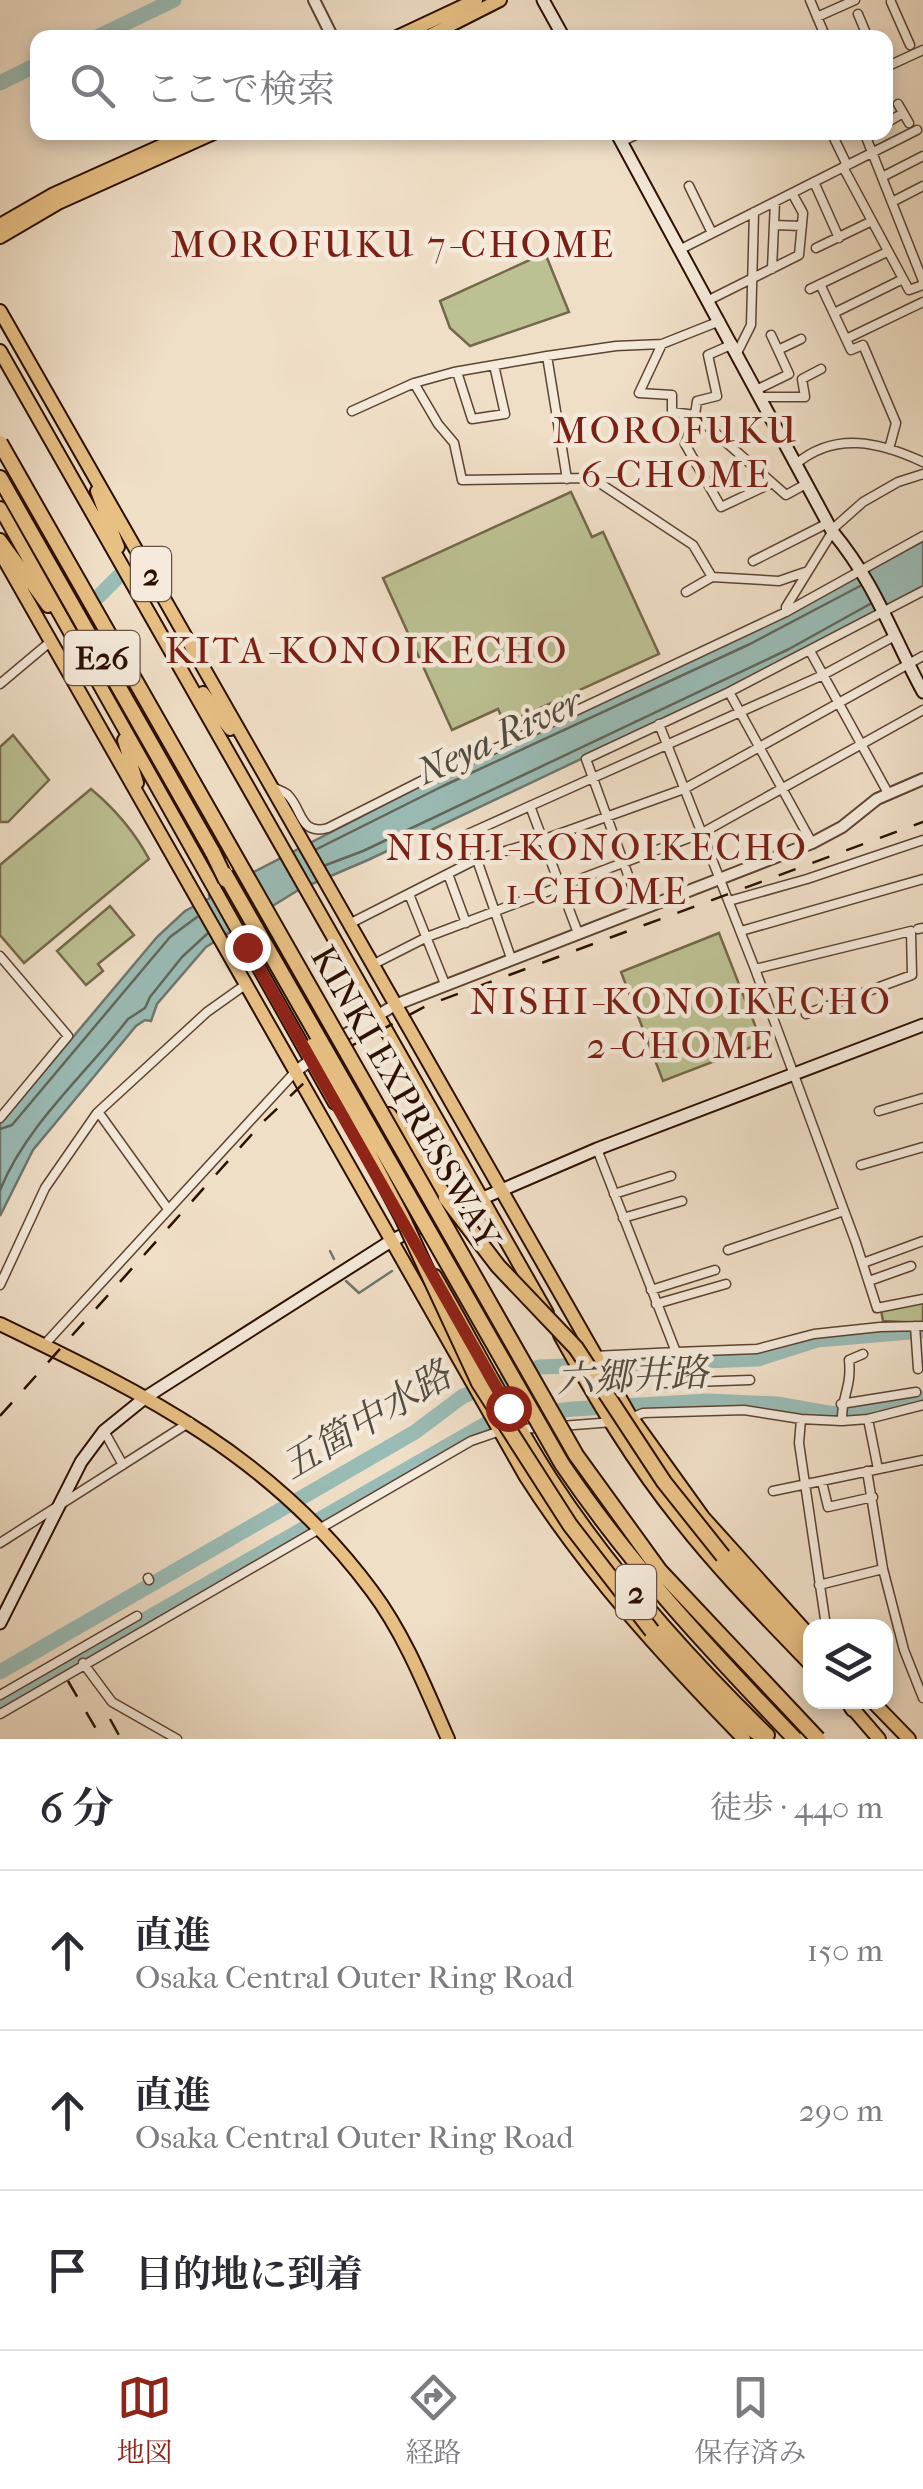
<!DOCTYPE html>
<html lang="ja">
<head>
<meta charset="utf-8">
<style>
  body { margin:0; font-family:"IM FELL French Canon","Noto Serif JP",serif; background:#f2f2f3; color:#2b2b33 }
  .controls { position:absolute; right:30px; bottom:30px; display:grid; overflow:hidden; border-radius:20px; box-shadow:0 5px 15px #0003 }
  .controls button { width:90px; height:90px; display:grid; place-items:center; padding:0; border:0; border-bottom:2px solid #e1e1e2; background:#fff; color:#2b2b33; font:50px sans-serif }
  .stop { position:absolute; width:30px; height:30px; margin:-22px; border:8px solid #8f2418; border-radius:50%; background:#fff }
  .stop.end { background:#8f2418; border-color:#fff; box-shadow:0 2px 10px #0008 }
  .list { margin:0; padding:0; list-style:none }
  h2 { display:flex; justify-content:space-between; align-items:center; height:130px; margin:0; padding:0 40px; font-size:42px }
  h2 small { font-size:32px; font-weight:400; color:#7c7c81 }
  .list li { display:grid; grid-template-columns:65px 1fr auto; gap:30px; align-items:center; box-sizing:border-box; height:160px; padding:0 40px; border-top:2px solid #e1e1e2 }
  .list b { display:block; font-size:38px; white-space:nowrap }
  .list p { margin:0; font-size:32px; white-space:nowrap; color:#7c7c81 }
  .list em { font-size:32px; font-style:normal; color:#7c7c81 }
  .icon { flex:none; width:55px; height:55px; fill:none; stroke:currentColor; stroke-width:2; stroke-linecap:round; stroke-linejoin:round }
  .map { position:relative; flex:none; width:923px; height:1739px; overflow:hidden }
  .search { position:absolute; background:#fff; box-shadow:0 5px 15px #0003; left:30px; right:30px; top:30px; height:110px; display:flex; align-items:center; gap:25px; box-sizing:border-box; padding:0 35px; border-radius:20px; color:#7c7c81; font-size:38px }
  .sheet { height:610px; background:#fff }
  nav { display:flex; justify-content:space-around; align-items:center; box-sizing:border-box; height:140px; border-top:2px solid #e1e1e2; background:#fff; font-size:28px; color:#7c7c81 }
  nav a { display:grid; justify-items:center; gap:5px }
  nav .on { color:#8f2418 }
  .map>svg:first-child { display:block }
  .green { fill:#bcc193; stroke:#74684a; stroke-width:2.5 }
  .water { fill:#9abcb6; stroke:#6e776e; stroke-width:2.5 }
  .lines { fill:none; stroke-linecap:round; stroke-linejoin:round }
  .shore { stroke:#62665c; stroke-width:2.5 }
  .stream { stroke:#6e776e; stroke-width:2.5 }
  .river { stroke:#9abcb6; stroke-width:15 }
  .minor-casing { stroke:#5c4332; stroke-width:11 }
  .tertiary-casing { stroke:#5c4332; stroke-width:14 }
  .secondary-casing { stroke:#2b0f01; stroke-width:15 }
  .primary-casing { stroke:#2b0f01; stroke-width:16 }
  .motorway-casing { stroke:#2b0f01; stroke-width:18 }
  .minor { stroke:#f5eadb; stroke-width:8 }
  .tertiary { stroke:#f5eadb; stroke-width:10 }
  .secondary { stroke:#f5eadb; stroke-width:11 }
  .primary { stroke:#e8c084; stroke-width:12 }
  .motorway { stroke:#e8c084; stroke-width:14 }
  .rail { stroke:#2b0f01; stroke-width:2.5; stroke-dasharray:18 18; stroke-linecap:butt }
  .motorway-bridge-casing { stroke:#2b0f01; stroke-width:18; stroke-linecap:butt }
  .motorway-bridge { stroke:#e8c084; stroke-width:14 }
  .route { stroke:#8f2418; stroke-width:12 }
  .labels { text-anchor:middle; stroke-width:9; stroke-linejoin:round; paint-order:stroke }
  .shield { fill:#f5eadb; stroke:#685142; stroke-width:2.5 }
  .shield-label { font-size:32px; font-weight:bold; fill:#2b0f01 }
  .street-label { font-size:35px; fill:#2b0f01; stroke:#f5eadb }
  .neighbourhood-label { font-size:38px; letter-spacing:2.5px; fill:#7a1f14; stroke:#f5eadb }
  .water-label { font-size:38px; font-style:italic; fill:#524c40; stroke:#f5eadb }
</style>
</head>
<body>
<div class="map">
<svg width="923" height="1739" viewBox="0 0 923 1739">
  <rect width="100%" height="100%" fill="#f0dfc7"/>
  <filter id="stains"><feTurbulence type="fractalNoise" baseFrequency=".002" numOctaves="4"/><feColorMatrix values="0 0 0 0 .2 0 0 0 0 .09 0 0 0 0 .02 0 0 0 .5 -.17"/></filter>
  <radialGradient id="worn" r=".72"><stop offset=".6" stop-color="#630" stop-opacity="0"/><stop offset="1" stop-color="#630" stop-opacity=".3"/></radialGradient>
  <!-- green -->
  <path class="green" d="M 545,253 L 569,312 L 470,346 L 450,328 L 440,301 Z
    M 571,492 L 592,537 L 603,532 L 659,654 L 505,724 L 498,709 L 452,730 L 383,578 Z
    M 13,735 L 49,780 L 8,822 L 0,822 L 0,747 Z
    M 91,789 C 115,809 134,831 149,859 L 24,963 L 0,935 L 0,865 Z
    M 110,906 L 134,935 L 98,964 L 103,971 L 86,985 L 57,951 Z
    M 719,933 L 762,1043 L 663,1081 L 621,972 Z
    M 923,1301 L 923,1323 L 883,1321 L 881,1310 Z"/>
  <!-- water -->
  <path class="water" d="M 923,541 L 923,587 L 794,658 L 368,860 L 300,889 L 206,947 L 157,1004 L 151,1021 L 145,1020 L 136,1026 L 33,1150 L 0,1216 L 0,1124 L 157,937 L 185,911 L 210,898 L 209,895 L 432,780 L 784,617 Z"/>
  <g class="lines">
    <!-- shore -->
    <path class="shore" d="M 317,849 L 443,786 L 750,644 L 860,586
      M 326,865 L 363,851 L 789,649 L 870,604
      M 0,1129 L 12,1125 L 170,937 L 197,917
      M 0,1190 C 27,1124 85,1075 128,1019 L 145,1008 L 150,997 L 182,957 L 207,934"/>
    <!-- stream -->
    <path class="stream" d="M 330,1251 L 334,1259
      M 346,1281 L 359,1293 L 392,1271"/>
    <!-- river -->
    <path class="river" d="M 95,38 L 174,0
      M 0,83 L 38,64
      M 70,625 L 120,575
      M 0,1672 L 415,1432 L 463,1396 L 539,1367 L 758,1359 L 817,1340 L 923,1331
      M 0,1703 L 496,1418 L 573,1409 L 708,1401 L 777,1404 L 834,1414 L 923,1398"/>
    <defs>
      <path id="minor" d="M 810,0 L 826,38
        M 891,2 L 910,45
        M 858,14 L 868,38
        M 817,17 L 855,0
        M 886,67 L 923,50
        M 898,104 L 909,123
        M 886,123 L 903,113
        M 831,132 L 847,165
        M 864,132 L 923,281
        M 621,142 L 642,132
        M 843,167 L 909,290 L 923,285
        M 882,177 L 923,156
        M 814,182 L 839,238
        M 689,186 L 712,233
        M 892,202 L 923,186
        M 774,225 L 802,226
        M 816,248 L 872,221
        M 681,249 L 917,130
        M 772,269 L 775,202
        M 820,284 L 851,350 L 863,345 L 896,423 L 889,449
        M 810,289 L 887,252
        M 709,300 L 799,255 L 803,213 L 792,193
        M 834,313 L 903,279
        M 771,335 L 778,350
        M 846,339 L 923,302
        M 662,344 L 639,393 L 672,395 L 672,412 L 695,415 L 685,444 L 721,507 L 772,483
        M 733,344 L 708,355 L 717,396 L 697,401 L 695,415 L 786,495 L 806,484
        M 737,353 L 751,325 L 754,212
        M 547,356 L 567,479
        M 457,372 L 472,419 L 505,414 L 494,365
        M 414,383 L 454,372 L 547,356 L 616,346 L 662,344 L 720,321
        M 756,390 L 789,374 L 778,350 L 801,339
        M 760,397 L 805,397 L 802,379 L 821,369
        M 352,411 L 414,383 L 438,424 L 454,443 L 462,480 L 592,478 L 693,545 L 712,577 L 779,581 L 808,571
        M 796,464 C 835,431 880,442 923,462
        M 753,561 L 828,523
        M 686,592 L 712,577
        M 786,612 L 786,607 L 836,526 L 863,502 L 898,482 L 923,474
        M 810,651 L 888,793
        M 0,684 L 50,642
        M 729,692 L 812,843
        M 659,724 L 755,969 L 856,1243 L 877,1308 L 923,1299
        M 271,787 C 275,788 284,792 287,794 C 303,809 299,836 328,828 L 443,770 L 456,767 L 786,612 L 923,536
        M 448,874 L 466,923
        M 409,894 L 445,984
        M 729,901 L 807,879 L 923,840
        M 640,908 L 586,759 L 729,692 L 923,591
        M 349,924 L 475,860 L 542,840 L 684,789 L 923,656
        M 918,929 L 923,928
        M 741,931 L 923,879
        M 578,933 L 530,806 L 823,675 L 893,637
        M 0,956 L 68,1036 L 0,1118
        M 511,958 L 468,834 L 530,806
        M 372,965 L 427,937 L 702,833 L 923,710
        M 755,969 L 911,931 L 912,975 L 806,1014
        M 879,1111 L 923,1098
        M 99,1113 L 168,1209
        M 597,1149 L 676,1352 L 757,1349 L 814,1334 L 880,1327 L 923,1326
        M 861,1165 L 923,1147
        M 614,1194 L 671,1176
        M 623,1218 L 682,1201
        M 728,1250 L 844,1211
        M 863,1263 L 923,1241
        M 869,1281 L 911,1266
        M 0,1285 L 45,1188 L 97,1113 L 207,1012 L 245,985
        M 651,1290 L 715,1270
        M 656,1304 L 726,1284
        M 915,1326 L 918,1369
        M 44,1345 L 295,1072
        M 594,1356 L 676,1352
        M 686,1382 L 686,1352
        M 663,1383 L 750,1380
        M 841,1404 L 916,1392
        M 631,1418 L 643,1413 L 744,1410 L 801,1419 L 842,1421 L 868,1419 L 923,1405
        M 801,1419 L 799,1443 L 826,1626
        M 868,1419 L 878,1469
        M 842,1421 C 841,1397 852,1388 849,1360 L 863,1354
        M 522,1429 L 613,1422
        M 104,1431 L 123,1465
        M 867,1471 L 883,1569 L 904,1650 L 923,1698
        M 822,1482 L 828,1507 L 873,1497
        M 773,1491 L 923,1460
        M 0,1543 L 190,1422
        M 148,1578 L 149,1580
        M 819,1585 L 883,1569
        M 83,1663 L 112,1702 L 177,1739
        M 0,1695 L 137,1616
        M 0,1714 L 471,1441 L 503,1430"/>
      <path id="tertiary" d="M 314,0 L 333,38
        M 295,1072 L 343,1036 L 395,1005 L 812,843 L 842,827 L 877,799 L 923,779"/>
      <path id="secondary" d="M 543,0 L 564,38
        M 616,132 L 832,531 C 876,584 891,633 923,692
        M 448,1213 L 597,1149 L 923,1025
        M 0,1623 L 81,1462 L 104,1431 L 146,1397 L 391,1241 L 431,1221"/>
      <path id="primary" d="M 395,38 L 476,0
        M 425,38 L 500,0
        M 0,225 L 54,194 L 192,132
        M 0,237 L 58,203 L 216,132
        M 0,311 L 629,1414 L 703,1517 L 810,1636
        M 0,351 L 547,1313
        M 97,491 L 118,547
        M 0,508 L 335,1103
        M 0,540 L 48,606
        M 0,552 L 526,1477 C 588,1574 664,1657 744,1739
        M 203,693 L 230,729
        M 124,740 L 137,783
        M 435,1276 C 474,1343 508,1412 550,1477 C 611,1571 687,1656 768,1735
        M 0,1324 C 147,1395 272,1456 372,1591 C 405,1635 426,1689 448,1739
        M 560,1335 C 596,1400 634,1464 681,1522 C 721,1573 766,1618 810,1664
        M 873,1702 L 909,1739
        M 848,1703 L 879,1739"/>
      <path id="motorway" d="M 0,478 L 217,860
        M 389,1115 L 446,1198
        M 723,1556 L 810,1651
        M 652,1631 L 733,1716 L 766,1739
        M 849,1702 L 853,1709"/>
    </defs>
    <!-- minor casing -->
    <use href="#minor" class="minor-casing"/>
    <!-- tertiary casing -->
    <use href="#tertiary" class="tertiary-casing"/>
    <!-- secondary casing -->
    <use href="#secondary" class="secondary-casing"/>
    <!-- primary casing -->
    <use href="#primary" class="primary-casing"/>
    <!-- motorway casing -->
    <use href="#motorway" class="motorway-casing"/>
    <!-- minor -->
    <use href="#minor" class="minor"/>
    <!-- tertiary -->
    <use href="#tertiary" class="tertiary"/>
    <!-- secondary -->
    <use href="#secondary" class="secondary"/>
    <!-- primary -->
    <use href="#primary" class="primary"/>
    <!-- motorway -->
    <use href="#motorway" class="motorway"/>
    <!-- rail -->
    <path class="rail" d="M 0,1416 L 262,1123 L 307,1080 L 351,1046 L 428,1005 L 923,822
      M 68,1681 L 102,1739
      M 110,1719 L 121,1739"/>
    <defs>
      <path id="motorway-bridge" d="M 0,443 L 576,1455 L 660,1571 L 818,1739
        M 213,853 L 226,880
        M 225,874 L 562,1464 C 631,1566 710,1650 795,1739
        M 312,1046 L 402,1217 L 479,1383 L 570,1525 L 652,1631
        M 446,1198 L 498,1266 L 576,1348 L 664,1482 L 723,1556"/>
    </defs>
    <!-- motorway-bridge casing -->
    <use href="#motorway-bridge" class="motorway-bridge-casing"/>
    <!-- motorway-bridge -->
    <use href="#motorway-bridge" class="motorway-bridge"/>
  </g>
  <g class="lines">
    <!-- route -->
    <path class="route" d="M 247,947 L 508,1408"/>
  </g>
  <g class="labels">
    <!-- shield labels -->
    <g class="shield">
      <rect x="131" y="547" width="40" height="54" rx="8"/>
      <rect x="64.5" y="631" width="75" height="54" rx="8"/>
      <rect x="616" y="1565" width="40" height="54" rx="8"/>
    </g>
    <g class="shield-label">
      <text x="151" y="585">2</text>
      <text x="102" y="669">E26</text>
      <text x="636" y="1603">2</text>
    </g>
    <!-- street labels -->
    <g class="street-label">
      <text transform="translate(406 1097) rotate(60)" y="12">KINKI EXPRESSWAY</text>
    </g>
    <!-- neighbourhood labels -->
    <g class="neighbourhood-label">
      <text x="393" y="257">MOROFUKU 7-CHOME</text>
      <text x="676" y="443">MOROFUKU<tspan x="676" dy="44">6-CHOME</tspan></text>
      <text x="367" y="663">KITA-KONOIKECHO</text>
      <text x="597" y="860">NISHI-KONOIKECHO<tspan x="597" dy="44">1-CHOME</tspan></text>
      <text x="681" y="1014">NISHI-KONOIKECHO<tspan x="681" dy="44">2-CHOME</tspan></text>
    </g>
    <!-- water labels -->
    <g class="water-label">
      <text transform="translate(499 736) rotate(-25)" y="13">Neya River</text>
      <text transform="translate(632 1376) rotate(-3)" y="13">六郷井路</text>
      <text transform="translate(366 1420) rotate(-31)" y="13">五箇中水路</text>
    </g>
  </g>
  <rect width="100%" height="100%" filter="url(#stains)"/>
  <rect width="100%" height="100%" fill="url(#worn)"/>
</svg>
<div class="controls">
<button><svg class="icon" aria-label="layers" viewBox="0 0 24 24"><path d="M12 4l9 5-9 5-9-5zM3 14l9 5 9-5"/></svg></button>
</div>
<div class="stop" style="left:508px;top:1408px"></div>
<div class="stop end" style="left:247px;top:947px"></div>
<div class="search"><svg class="icon" aria-label="search" viewBox="0 0 24 24"><circle cx="10" cy="10" r="6"/><path d="M15 15l6 6"/></svg>ここで検索</div>
</div>
<section class="sheet">
<h2>6 分<small>徒歩 · 440 m</small></h2>
<ul class="list">
<li><svg class="icon" aria-label="ahead" viewBox="0 0 24 24"><path d="M12 20V5M6 11l6-6 6 6"/></svg><div><b>直進</b><p>Osaka Central Outer Ring Road</p></div><em>150 m</em></li>
<li><svg class="icon" aria-label="ahead" viewBox="0 0 24 24"><path d="M12 20V5M6 11l6-6 6 6"/></svg><div><b>直進</b><p>Osaka Central Outer Ring Road</p></div><em>290 m</em></li>
<li><svg class="icon" aria-label="arrive" viewBox="0 0 24 24"><path d="M6 21V4h12l-3 4 3 4H6"/></svg><div><b>目的地に到着</b></div></li>
</ul>
</section>
<nav>
<a class="on"><svg class="icon" aria-label="map" viewBox="0 0 24 24"><path d="M3 6l6-2 6 2 6-2v14l-6 2-6-2-6 2zM9 4v14M15 6v14"/></svg>地図</a>
<a><svg class="icon" aria-label="directions" viewBox="0 0 24 24"><path d="M12 3l9 9-9 9-9-9zM9 14v-3h6M13 9l2 2-2 2"/></svg>経路</a>
<a><svg class="icon" aria-label="saved" viewBox="0 0 24 24"><path d="M7 4h10v16l-5-4-5 4z"/></svg>保存済み</a>
</nav>
</body>
</html>
